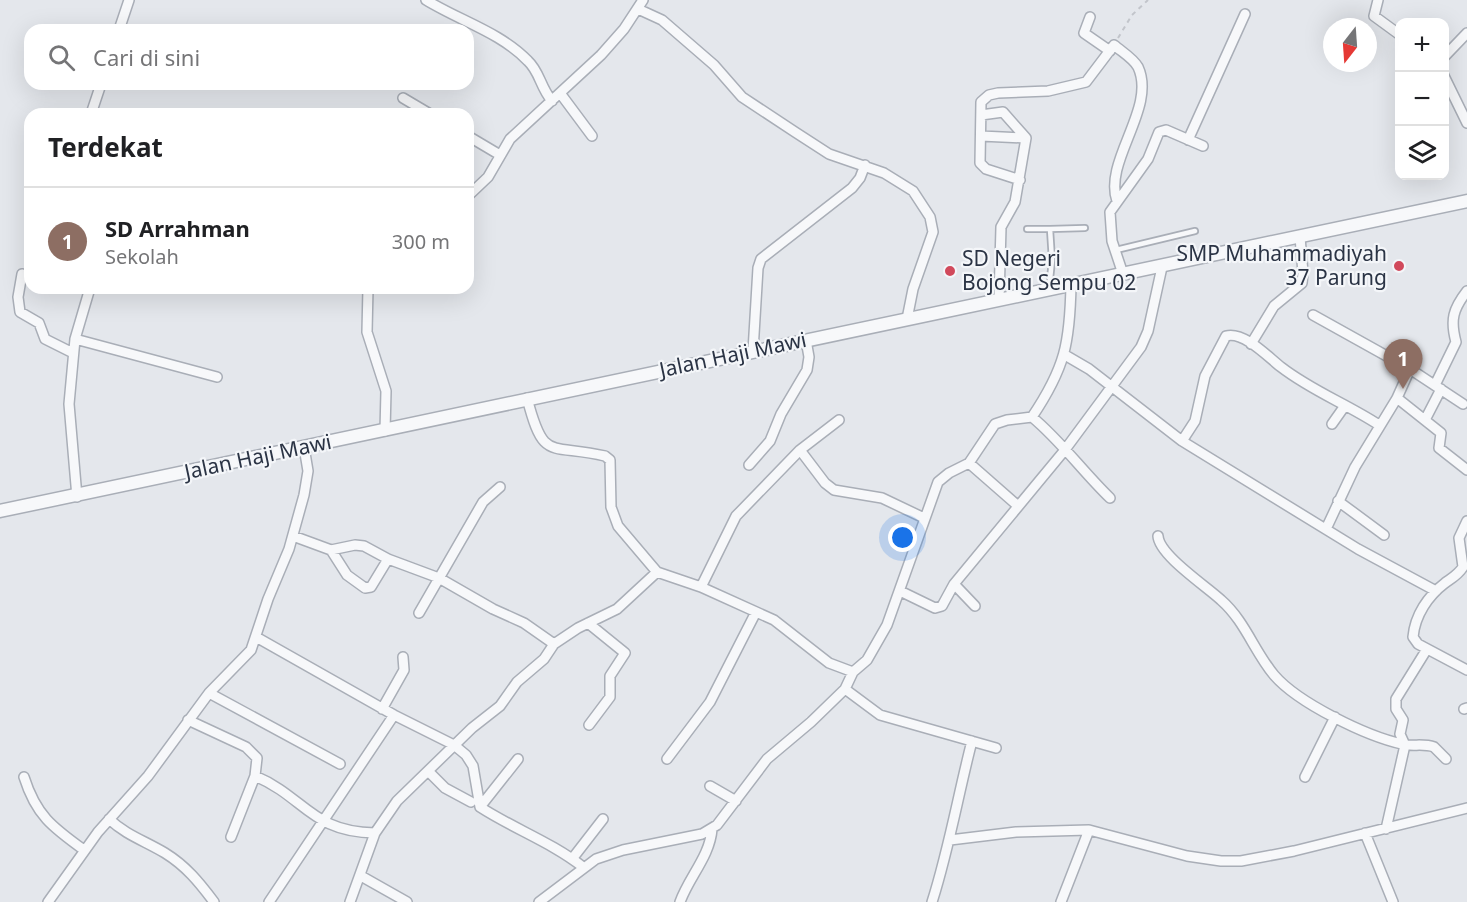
<!DOCTYPE html>
<html lang="id">
<head>
<meta charset="utf-8">
<style>
  body { margin:0; font-family:"Noto Sans",sans-serif; background:#f6f6f6; color:#202124 }
  .controls { position:absolute; right:18px; top:18px; display:grid; overflow:hidden; border-radius:12px; box-shadow:0 6px 24px #0002 }
  .controls button { width:54px; height:54px; display:grid; place-items:center; padding:0; border:0; border-bottom:2px solid #e0e0e0; background:#fff; color:#202124; font:30px sans-serif }
  .compass { position:absolute; left:1323px; top:18px; width:54px; height:54px; border-radius:50%; background:#fff; box-shadow:0 6px 24px #0002; rotate:197deg }
  .you { position:absolute; left:903px; top:538px; width:21px; height:21px; margin:-15px; border:4px solid #fff; border-radius:50%; background:#1a73e8; box-shadow:0 0 0 9px #1a73e833 }
  .badge { display:grid; place-items:center; width:39px; height:39px; border-radius:50%; background:#d1495b; color:#fff; font-size:20px; font-weight:700 }
  .pin { position:absolute; translate:-50% -50px; filter:drop-shadow(0 2px 3px #0008) }
  .pin::after { content:''; position:absolute; top:32px; width:21px; height:18px; background:inherit; clip-path:polygon(0 0,100% 0,50% 100%) }
  .list { margin:0; padding:0; list-style:none }
  h2 { display:flex; justify-content:space-between; align-items:center; height:78px; margin:0; padding:0 24px; font-size:26px }
  h2 small { font-size:20px; font-weight:400; color:#757577 }
  .list li { display:grid; grid-template-columns:39px 1fr auto; gap:18px; align-items:center; box-sizing:border-box; height:108px; padding:0 24px; border-top:2px solid #e0e0e0 }
  .list b { display:block; font-size:22px; white-space:nowrap }
  .list p { margin:0; font-size:20px; white-space:nowrap; color:#757577 }
  .list em { font-size:20px; font-style:normal; color:#757577 }
  .icon { flex:none; width:33px; height:33px; fill:none; stroke:currentColor; stroke-width:2; stroke-linecap:round; stroke-linejoin:round }
  .map { position:relative; flex:none; width:1467px; height:902px; overflow:hidden }
  .search { position:absolute; background:#fff; box-shadow:0 6px 24px #0002; left:24px; top:24px; width:450px; height:66px; display:flex; align-items:center; gap:15px; box-sizing:border-box; padding:0 21px; border-radius:18px; color:#757577; font-size:22px }
  .panel { position:absolute; background:#fff; box-shadow:0 6px 24px #0002; left:24px; top:108px; width:450px; height:186px; border-radius:18px }
  .map>svg:first-child { display:block }
  .lines { fill:none; stroke-linecap:round; stroke-linejoin:round }
  .service-casing { stroke:#a9aeb7; stroke-width:8 }
  .minor-casing { stroke:#a9aeb7; stroke-width:12 }
  .tertiary-casing { stroke:#a9aeb7; stroke-width:15 }
  .path { stroke:#c2c5cb; stroke-width:2; stroke-dasharray:4.5 4.5; stroke-linecap:butt }
  .service { stroke:#f7f8fa; stroke-width:4.5 }
  .minor { stroke:#f7f8fa; stroke-width:9 }
  .tertiary { stroke:#f7f8fa; stroke-width:12 }
  .poi-dot { fill:#d1495b; stroke:#f4f6f9; stroke-width:2 }
  .labels { text-anchor:middle; stroke-width:4.5; stroke-linejoin:round; paint-order:stroke }
  .poi-label { font-size:21px; fill:#2b3445; stroke:#f4f6f9; text-anchor:end }
  .street-label { font-size:21px; fill:#2b3445; stroke:#f4f6f9 }
</style>
</head>
<body>
<div class="map">
<svg width="1467" height="902" viewBox="0 0 1467 902">
  <rect width="100%" height="100%" fill="#e4e7ec"/>
  <g class="lines">
    <defs>
      <path id="service" d="M 1027,229 L 1050,229
        M 1116,250 L 1195,231
        M 1049,289 L 1052,260 L 1050,229 L 1085,228"/>
      <path id="minor" d="M 426,0 C 460,21 500,32 528,61 C 540,72 540,87 552,101
        M 1378,0 L 1374,16 L 1400,35
        M 638,9 L 662,20 L 714,65 L 742,97 L 795,132 L 829,154 L 884,173 L 913,191 L 930,217 L 933,232 L 913,289 L 907,319
        M 1090,17 L 1084,33 L 1110,51
        M 119,30 L 129,0
        M 1444,57 L 1467,33
        M 1444,76 L 1467,123
        M 560,93 L 592,136
        M 403,98 L 430,114
        M 91,114 L 101,84
        M 981,115 L 1003,112 L 1026,138
        M 468,136 L 500,155
        M 981,136 L 1026,138 L 1015,202 L 1001,227 L 999,299
        M 1188,140 L 1245,14
        M 1020,180 L 986,169 L 980,163 L 981,102 L 989,95 L 998,93 L 1048,91 L 1086,82 L 1114,45 C 1122,52 1133,58 1138,67 C 1157,108 1103,161 1117,201
        M 468,196 L 488,177 L 510,139 L 601,55 L 624,29 L 643,0
        M 22,274 L 18,297 L 20,312 L 39,323 L 45,339 L 73,353
        M 1123,274 L 1112,241 L 1110,212 L 1148,159 L 1159,132 L 1166,130 L 1203,146
        M 368,288 L 367,332 L 386,391 L 385,431
        M 1313,315 L 1410,369 L 1463,404
        M 75,339 L 217,377
        M 1251,344 L 1274,306 L 1302,283 L 1303,273 L 1300,237
        M 753,351 L 758,268 L 761,259 L 852,188 L 860,178 L 865,165
        M 1065,355 L 1089,369 L 1182,441 L 1358,549 L 1436,591
        M 1435,385 L 1456,342 C 1450,320 1453,309 1467,291
        M 527,398 C 544,463 549,443 605,456 L 610,460 L 611,507 L 618,526 L 657,572 L 701,587 L 774,620 L 829,663 L 853,672
        M 1397,398 L 1410,369
        M 1032,417 C 1065,368 1070,343 1071,284
        M 1425,420 L 1441,389
        M 1332,424 L 1344,407
        M 1182,441 L 1195,421 L 1205,376 L 1226,336 C 1244,331 1268,357 1281,367 C 1312,391 1347,404 1379,425
        M 800,450 L 825,483 L 834,490 L 882,498 L 924,518
        M 969,463 L 1017,505
        M 749,465 L 770,441 L 781,414 L 807,370 L 809,357 L 806,340
        M 77,497 L 69,404 L 75,339 L 90,288
        M 1338,501 L 1384,535
        M 1467,521 L 1459,538 L 1463,567 C 1458,575 1452,578 1445,583 C 1428,596 1415,615 1413,637 L 1418,644 L 1467,670
        M 1326,529 L 1355,467 L 1397,398 L 1441,433 L 1439,448 L 1467,470
        M 293,536 L 331,550 L 355,545 L 364,546 L 388,559 L 439,578 L 493,609 L 524,623 L 554,644
        M 1158,536 C 1159,555 1206,586 1221,600 C 1245,621 1254,651 1274,675 C 1298,703 1366,736 1402,744 C 1412,747 1423,743 1434,747 L 1446,759
        M 331,550 L 347,575 L 365,588 L 371,587 L 388,559
        M 954,584 L 975,606
        M 701,587 L 736,516 L 800,450 L 839,420
        M 900,591 L 935,608 L 942,606 L 954,584 L 1064,451 L 1141,347 L 1148,331 L 1162,267
        M 419,613 L 483,502 L 500,487
        M 588,623 L 625,653 L 610,676 L 610,697 L 589,725
        M 256,637 L 394,715 L 454,745 L 466,755 L 473,766 L 480,807 C 514,829 551,842 583,867
        M 845,689 L 880,715 L 996,748
        M 209,693 L 340,764
        M 382,709 L 404,670 L 403,657
        M 1464,709 L 1467,708
        M 188,720 L 246,747 L 257,758 L 255,776 L 231,837
        M 667,759 L 710,702 L 756,612
        M 428,771 L 445,788 L 471,802
        M 255,776 C 305,797 311,832 375,833
        M 24,777 C 36,815 52,827 84,850
        M 1305,777 L 1335,717
        M 710,786 L 736,801
        M 480,807 L 518,759
        M 109,819 C 126,835 145,841 165,853 C 186,866 199,882 214,902
        M 1386,829 L 1405,745 L 1400,734 L 1403,720 L 1396,709 L 1396,699 L 1427,649
        M 1365,833 L 1393,902
        M 950,840 L 1016,832 L 1089,830 L 1187,856 L 1221,861 L 1241,861 L 1294,851 L 1467,808
        M 572,859 L 603,819
        M 361,876 L 407,902
        M 48,902 L 98,832 L 148,776 L 209,693 L 251,650 L 268,599 L 289,549 L 304,495 L 308,471 L 304,447
        M 269,902 L 394,715
        M 350,902 L 375,833 L 397,801 L 472,728 L 500,706 L 517,682 L 544,659 L 554,644 L 578,628 L 617,609 L 657,572
        M 539,902 L 596,859 L 623,850 L 702,834 L 717,825 L 767,759 L 811,722 L 845,689 L 853,672 L 867,660 L 887,625 L 938,482 L 949,473 L 969,463 L 995,424 L 1007,420 L 1032,417 C 1061,441 1083,472 1110,498
        M 680,902 C 689,877 710,856 712,829
        M 932,902 C 949,849 958,795 972,741
        M 1061,902 L 1089,830"/>
      <path id="tertiary" d="M 0,511 L 1467,201"/>
    </defs>
    <!-- service casing -->
    <use href="#service" class="service-casing"/>
    <!-- minor casing -->
    <use href="#minor" class="minor-casing"/>
    <!-- tertiary casing -->
    <use href="#tertiary" class="tertiary-casing"/>
    <!-- path -->
    <path class="path" d="M 1118,38 L 1132,15 L 1148,0"/>
    <!-- service -->
    <use href="#service" class="service"/>
    <!-- minor -->
    <use href="#minor" class="minor"/>
    <!-- tertiary -->
    <use href="#tertiary" class="tertiary"/>
  </g>
  <!-- markers -->
  <g class="poi-dot">
    <circle cx="1399" cy="266" r="6"/>
    <circle cx="950" cy="271" r="6"/>
  </g>
  <g class="labels">
    <!-- poi labels -->
    <g class="poi-label">
      <text x="1387" y="261">SMP Muhammadiyah<tspan x="1387" dy="24">37 Parung</tspan></text>
      <text x="962" y="266" text-anchor="start">SD Negeri<tspan x="962" dy="24">Bojong Sempu 02</tspan></text>
    </g>
    <!-- street labels -->
    <g class="street-label">
      <text transform="translate(733 355) rotate(-12)" y="7">Jalan Haji Mawi</text>
      <text transform="translate(258 457) rotate(-12)" y="7">Jalan Haji Mawi</text>
    </g>
  </g>
</svg>
<div class="controls">
<button>+</button>
<button>−</button>
<button><svg class="icon" aria-label="layers" viewBox="0 0 24 24"><path d="M12 4l9 5-9 5-9-5zM3 14l9 5 9-5"/></svg></button>
</div>
<svg class="compass" viewBox="-18 -18 36 36"><path d="M0-13l5 13h-10z" fill="#e53935"/><path d="M0 13l5-13h-10z" fill="#757577"/></svg>
<div class="you"></div>
<div class="pin badge" style="left:1403px;top:389px;background:#8d6e63">1</div>
<div class="search"><svg class="icon" aria-label="search" viewBox="0 0 24 24"><circle cx="10" cy="10" r="6"/><path d="M15 15l6 6"/></svg>Cari di sini</div>
<section class="panel">
<h2>Terdekat<small></small></h2>
<ul class="list">
<li><span class="badge" style="background:#8d6e63">1</span><div><b>SD Arrahman</b><p>Sekolah</p></div><em>300 m</em></li>
</ul>
</section>
</div>
</body>
</html>
